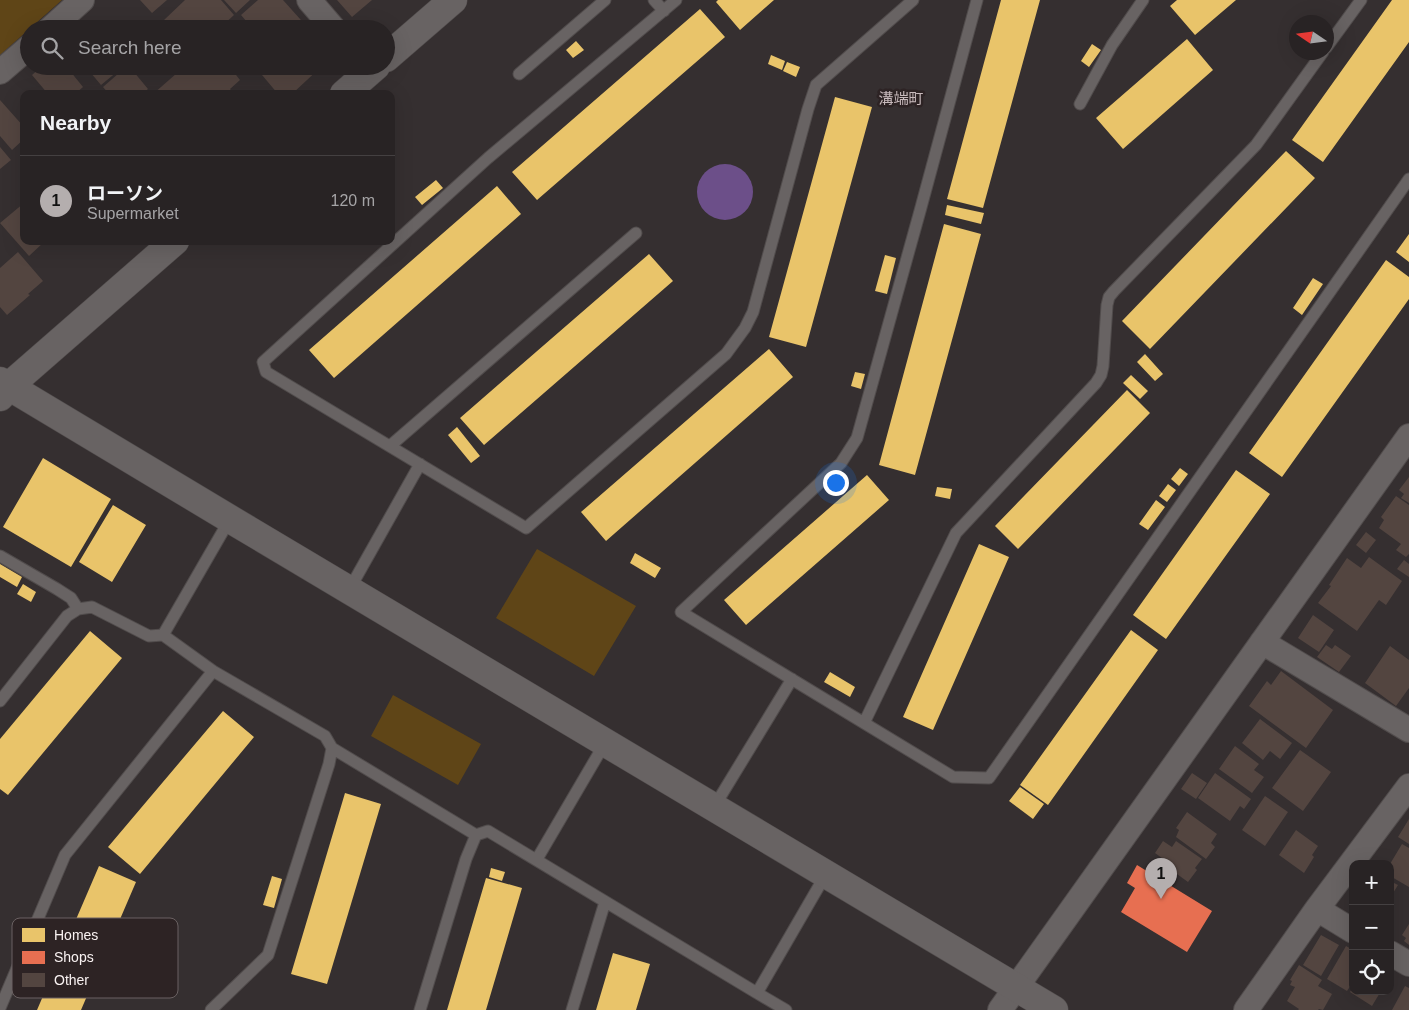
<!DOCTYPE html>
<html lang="en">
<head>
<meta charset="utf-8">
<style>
  body { margin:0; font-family:Helvetica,"Noto Sans JP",sans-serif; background:#302b2c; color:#f1f3f6 }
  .controls { position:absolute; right:15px; bottom:15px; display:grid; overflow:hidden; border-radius:10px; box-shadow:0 5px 20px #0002 }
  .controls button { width:45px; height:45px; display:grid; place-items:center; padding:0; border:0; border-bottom:1px solid #444041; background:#282324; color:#f1f3f6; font:25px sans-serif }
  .compass { position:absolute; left:1289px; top:15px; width:45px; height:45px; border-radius:50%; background:#282324; box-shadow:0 5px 20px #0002; rotate:283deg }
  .you { position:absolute; left:835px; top:482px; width:18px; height:18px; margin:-12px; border:4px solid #fff; border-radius:50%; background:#1a73e8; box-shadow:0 0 0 8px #1a73e833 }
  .badge { display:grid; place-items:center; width:32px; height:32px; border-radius:50%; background:#b4aeae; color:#111; font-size:16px; font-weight:700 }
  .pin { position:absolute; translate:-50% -41px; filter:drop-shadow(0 1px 2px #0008) }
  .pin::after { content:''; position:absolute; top:26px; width:18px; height:15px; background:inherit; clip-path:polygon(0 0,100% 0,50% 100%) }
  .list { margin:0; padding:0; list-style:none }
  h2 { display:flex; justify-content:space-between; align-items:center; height:65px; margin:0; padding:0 20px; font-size:21px }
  h2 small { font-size:16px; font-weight:400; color:#a5a4a6 }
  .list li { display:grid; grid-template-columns:32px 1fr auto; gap:15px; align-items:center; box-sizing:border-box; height:90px; padding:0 20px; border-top:1px solid #444041 }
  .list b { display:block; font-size:19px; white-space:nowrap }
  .list p { margin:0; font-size:16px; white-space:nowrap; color:#a5a4a6 }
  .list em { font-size:16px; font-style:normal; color:#a5a4a6 }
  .icon { flex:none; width:28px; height:28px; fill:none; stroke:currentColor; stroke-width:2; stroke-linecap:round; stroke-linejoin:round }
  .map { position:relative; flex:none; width:1409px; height:1010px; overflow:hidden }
  .search { position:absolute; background:#282324; box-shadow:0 5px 20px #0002; left:20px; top:20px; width:375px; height:55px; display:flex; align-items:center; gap:12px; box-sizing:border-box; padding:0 18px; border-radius:28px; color:#a5a4a6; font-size:19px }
  .panel { position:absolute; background:#282324; box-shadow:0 5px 20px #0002; left:20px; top:90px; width:375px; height:155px; border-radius:10px }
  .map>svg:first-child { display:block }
  .green { fill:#5f4517 }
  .water { fill:#6c4f89 }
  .homes { fill:#e9c46a }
  .shops { fill:#e76f51 }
  .building { fill:#534540 }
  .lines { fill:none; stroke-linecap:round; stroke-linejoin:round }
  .service-casing { stroke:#514c4c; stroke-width:13 }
  .minor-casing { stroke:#514c4c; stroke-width:26 }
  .tertiary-casing { stroke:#514c4c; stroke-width:29 }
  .service { stroke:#686363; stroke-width:11 }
  .minor { stroke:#686363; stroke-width:24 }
  .tertiary { stroke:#686363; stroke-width:28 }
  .labels { text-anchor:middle; stroke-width:5; stroke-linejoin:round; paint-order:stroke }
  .neighbourhood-label { font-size:15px; fill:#c8babc; stroke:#2d2324 }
  .key { fill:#2d2324; stroke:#6a6162; stroke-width:1 }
  .key-label { font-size:14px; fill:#f9f2f2 }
</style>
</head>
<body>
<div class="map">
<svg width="1409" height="1010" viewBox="0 0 1409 1010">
  <rect width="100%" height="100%" fill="#352f30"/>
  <!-- green -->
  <path class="green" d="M 0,0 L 62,0 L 0,55 Z
    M 537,549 L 636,606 L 594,676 L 496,618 Z
    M 393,695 L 481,744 L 458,785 L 371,736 Z"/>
  <!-- water -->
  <path class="water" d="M697 192a28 28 0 1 1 56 0a28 28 0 1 1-56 0Z"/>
  <!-- homes -->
  <path class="homes" d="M 718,0 L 774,0 L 740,30 L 716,2 Z
    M 1001,0 L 1040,0 L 983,208 L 947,199 Z
    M 1177,0 L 1236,0 L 1195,35 L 1170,6 Z
    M 1392,0 L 1409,0 L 1409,42 L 1323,162 L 1292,140 Z
    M 700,9 L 725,37 L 537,200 L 512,172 Z
    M 1187,39 L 1213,70 L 1123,149 L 1096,118 Z
    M 576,41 L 584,50 L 573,58 L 566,50 Z
    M 1092,44 L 1101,50 L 1089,67 L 1081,61 Z
    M 771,55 L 785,61 L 782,70 L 768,64 Z
    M 787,62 L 800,67 L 796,77 L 783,71 Z
    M 835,97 L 872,107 L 806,347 L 769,337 Z
    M 1286,151 L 1315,178 L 1150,349 L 1122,321 Z
    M 436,180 L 443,188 L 422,205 L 415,197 Z
    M 497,186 L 521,214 L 334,378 L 309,350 Z
    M 947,205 L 984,213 L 981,224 L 945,215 Z
    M 944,224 L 981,234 L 915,475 L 879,465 Z
    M 1409,234 L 1409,262 L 1396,252 Z
    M 649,254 L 673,281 L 484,445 L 460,418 Z
    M 885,255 L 896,258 L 887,294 L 875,291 Z
    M 1386,260 L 1409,277 L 1409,299 L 1282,477 L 1249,453 Z
    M 1313,278 L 1323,284 L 1302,315 L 1293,308 Z
    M 769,349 L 793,377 L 606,541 L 581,512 Z
    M 1145,354 L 1163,374 L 1155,381 L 1137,362 Z
    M 855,372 L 865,374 L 861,389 L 851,386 Z
    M 1131,375 L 1148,391 L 1140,399 L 1123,383 Z
    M 1127,390 L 1150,413 L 1018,549 L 995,526 Z
    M 457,427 L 480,456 L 471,463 L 448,435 Z
    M 43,458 L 111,499 L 71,567 L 3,527 Z
    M 1180,468 L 1188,474 L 1179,486 L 1171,479 Z
    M 1236,470 L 1270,494 L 1166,639 L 1133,615 Z
    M 867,475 L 889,500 L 746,625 L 724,600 Z
    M 1168,484 L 1176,490 L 1167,502 L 1159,496 Z
    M 937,487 L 952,489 L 950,499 L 935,496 Z
    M 1156,500 L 1165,507 L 1148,530 L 1139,524 Z
    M 113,505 L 146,525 L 112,582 L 79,562 Z
    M 979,544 L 1009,557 L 933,730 L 903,717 Z
    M 635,553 L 661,568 L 655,578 L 630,563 Z
    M 0,564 L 22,577 L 17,587 L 0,577 Z
    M 23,584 L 36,592 L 31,602 L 17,594 Z
    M 1131,630 L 1158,650 L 1048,805 L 1020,785 Z
    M 90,631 L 122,658 L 8,795 L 0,789 L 0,739 Z
    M 830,672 L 855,687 L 850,697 L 824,682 Z
    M 223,711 L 254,737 L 140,874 L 108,847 Z
    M 1020,787 L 1044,804 L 1033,819 L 1009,801 Z
    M 345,793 L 381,804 L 327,984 L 291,974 Z
    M 99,866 L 136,882 L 81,1010 L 37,1010 Z
    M 491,868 L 505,872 L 502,881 L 489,877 Z
    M 272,876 L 282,879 L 274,908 L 263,905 Z
    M 486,878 L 522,888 L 486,1010 L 447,1010 Z
    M 613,953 L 650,964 L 636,1010 L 596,1010 Z"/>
  <!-- shops -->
  <path class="shops" d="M 1137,865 L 1212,911 L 1187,952 L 1121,912 L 1135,888 L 1127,883 Z"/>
  <!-- building -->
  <path class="building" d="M 140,0 L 167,0 L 152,13 Z
    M 185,0 L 221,0 L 234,15 L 219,29 L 172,29 L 164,20 Z
    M 224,0 L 250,0 L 236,13 Z
    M 258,0 L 283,0 L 309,29 L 253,29 L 241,15 Z
    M 337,0 L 372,0 L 352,17 Z
    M 42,66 L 50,66 L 54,71 L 60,66 L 66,66 L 83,87 L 75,94 L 48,94 L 32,75 Z
    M 85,66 L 114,66 L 118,71 L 101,85 Z
    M 127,66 L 129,66 L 148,89 L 142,94 L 109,94 L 103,87 Z
    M 185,66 L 229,66 L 240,80 L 230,89 L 234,94 L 153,94 Z
    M 261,66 L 322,66 L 292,94 L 278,94 L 257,69 Z
    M 0,100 L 24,127 L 24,139 L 12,150 L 0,136 Z
    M 0,147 L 11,160 L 0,169 Z
    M 24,203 L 24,241 L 49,241 L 45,245 L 43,243 L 29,256 L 0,223 Z
    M 18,252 L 43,281 L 28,294 L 30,295 L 7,315 L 0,307 L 0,268 Z
    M 1409,477 L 1409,503 L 1401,498 L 1404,494 L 1399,490 Z
    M 1396,496 L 1409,505 L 1409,554 L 1406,557 L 1396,550 L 1401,544 L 1379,528 L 1384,520 L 1381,517 Z
    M 1366,532 L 1376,540 L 1366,553 L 1356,545 Z
    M 1369,557 L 1402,581 L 1386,605 L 1379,600 L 1357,631 L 1318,603 L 1331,586 L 1329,585 L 1347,558 L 1361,568 Z
    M 1404,560 L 1409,564 L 1409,577 L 1397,569 Z
    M 1313,615 L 1334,630 L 1319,652 L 1298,638 Z
    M 1326,645 L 1332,649 L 1335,645 L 1351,656 L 1339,672 L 1317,657 Z
    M 1390,646 L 1409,660 L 1409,688 L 1396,706 L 1365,683 Z
    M 1281,671 L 1333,710 L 1306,748 L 1249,706 L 1267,681 L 1271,685 Z
    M 1260,719 L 1292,743 L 1280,759 L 1270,751 L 1263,760 L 1242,743 Z
    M 1235,746 L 1259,764 L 1254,770 L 1264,777 L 1252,793 L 1219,769 Z
    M 1300,750 L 1331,772 L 1303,811 L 1272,788 Z
    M 1192,773 L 1207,783 L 1196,799 L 1181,789 Z
    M 1215,773 L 1251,799 L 1244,809 L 1240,806 L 1230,821 L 1198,798 Z
    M 1265,796 L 1288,812 L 1265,846 L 1242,830 Z
    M 1187,812 L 1217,834 L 1211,843 L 1215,847 L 1206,859 L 1176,837 L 1179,830 L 1176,828 Z
    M 1409,819 L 1409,844 L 1398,837 Z
    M 1296,830 L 1318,846 L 1312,855 L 1314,857 L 1304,873 L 1279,855 Z
    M 1163,841 L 1172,847 L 1176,841 L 1202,859 L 1195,868 L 1197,870 L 1188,882 L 1163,864 L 1166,861 L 1155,853 Z
    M 1402,844 L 1409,848 L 1409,887 L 1390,876 L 1390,864 Z
    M 1390,881 L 1398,885 L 1390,898 Z
    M 1409,924 L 1409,945 L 1404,941 L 1406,938 L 1402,935 Z
    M 1321,935 L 1339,945 L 1321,976 L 1303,965 Z
    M 1346,946 L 1353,950 L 1353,982 L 1347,991 L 1327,979 Z
    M 1299,965 L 1322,980 L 1318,986 L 1332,994 L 1323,1010 L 1319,1009 L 1318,1010 L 1298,1010 L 1299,1009 L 1287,1001 L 1295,987 L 1290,985 L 1292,981 L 1290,980 Z
    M 1405,986 L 1409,988 L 1409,1010 L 1392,1010 Z
    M 1353,988 L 1353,991 L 1381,991 L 1372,1006 L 1350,992 Z"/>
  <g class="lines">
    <defs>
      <path id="service" d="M 654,0 L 664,11
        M 676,0 L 488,158 L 263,362 L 266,372 L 526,528 L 726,354 L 745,328 L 753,312 L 808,109 L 816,85 L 913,0
        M 977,0 L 920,211 L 857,438 L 841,463 L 681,612 L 953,777 L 989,778 L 1409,179
        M 1326,48 L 1361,0
        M 519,74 L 605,0
        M 1080,104 L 1112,45 L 1143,0
        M 390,446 L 636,233
        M 0,556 L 57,589 L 71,598 L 78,609
        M 349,590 L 420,464
        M 0,701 L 67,616 L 78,609 L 92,607 L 149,636 L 163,635
        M 864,723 L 956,533 L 1096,383 L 1101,375 L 1103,366 L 1107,305 L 1109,297 L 1114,291 L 1256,145 L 1323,52
        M 332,748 L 476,835
        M 714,807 L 792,679
        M 537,859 L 605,743
        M 0,1008 L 65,855 L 213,671
        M 211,1010 L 268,955 L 329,764 L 332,748 L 325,736 L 213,671 L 163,635 L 230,519
        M 420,1010 L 466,859 L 476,835 L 488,831 L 757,993
        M 572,1010 L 605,902
        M 786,1010 L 757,993 L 826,874"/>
      <path id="minor" d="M 309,0 L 334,29
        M 50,29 L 82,0
        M 0,72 L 29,47
        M 1262,642 L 1409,730
        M 1317,909 L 1353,931
        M 1390,953 L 1409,964
        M 1000,1010 L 1409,436
        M 1246,1010 L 1317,909 L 1409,786"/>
      <path id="tertiary" d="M 386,58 L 453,0
        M 344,94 L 376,66
        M 0,381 L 230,519 L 1054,1010
        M 0,397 L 9,386 L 175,241"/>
    </defs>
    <!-- service casing -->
    <use href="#service" class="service-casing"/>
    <!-- minor casing -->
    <use href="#minor" class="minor-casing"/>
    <!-- tertiary casing -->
    <use href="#tertiary" class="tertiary-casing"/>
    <!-- service -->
    <use href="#service" class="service"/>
    <!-- minor -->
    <use href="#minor" class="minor"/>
    <!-- tertiary -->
    <use href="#tertiary" class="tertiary"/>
  </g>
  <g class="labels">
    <!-- neighbourhood labels -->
    <g class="neighbourhood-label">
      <text x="901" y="104">溝端町</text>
    </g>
  </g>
  <!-- legend -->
  <rect x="12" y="918" width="166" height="80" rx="8" class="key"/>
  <rect x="22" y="928" width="23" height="14" fill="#e9c46a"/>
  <rect x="22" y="951" width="23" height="13" fill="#e76f51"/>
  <rect x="22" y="973" width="23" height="14" fill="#534540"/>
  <g class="key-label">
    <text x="54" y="940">Homes</text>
    <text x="54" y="962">Shops</text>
    <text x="54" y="985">Other</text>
  </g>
</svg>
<div class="controls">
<button>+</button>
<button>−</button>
<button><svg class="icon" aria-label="locate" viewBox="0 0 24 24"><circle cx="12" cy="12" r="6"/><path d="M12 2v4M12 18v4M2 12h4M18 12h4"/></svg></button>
</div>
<svg class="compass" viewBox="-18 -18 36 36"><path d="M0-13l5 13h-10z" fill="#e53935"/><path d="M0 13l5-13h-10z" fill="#a5a4a6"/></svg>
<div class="you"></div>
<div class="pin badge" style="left:1161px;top:899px">1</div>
<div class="search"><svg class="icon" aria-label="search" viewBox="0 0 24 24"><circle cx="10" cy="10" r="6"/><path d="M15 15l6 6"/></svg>Search here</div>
<section class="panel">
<h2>Nearby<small></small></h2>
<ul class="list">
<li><span class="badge">1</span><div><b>ローソン</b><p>Supermarket</p></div><em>120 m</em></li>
</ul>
</section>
</div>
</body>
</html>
